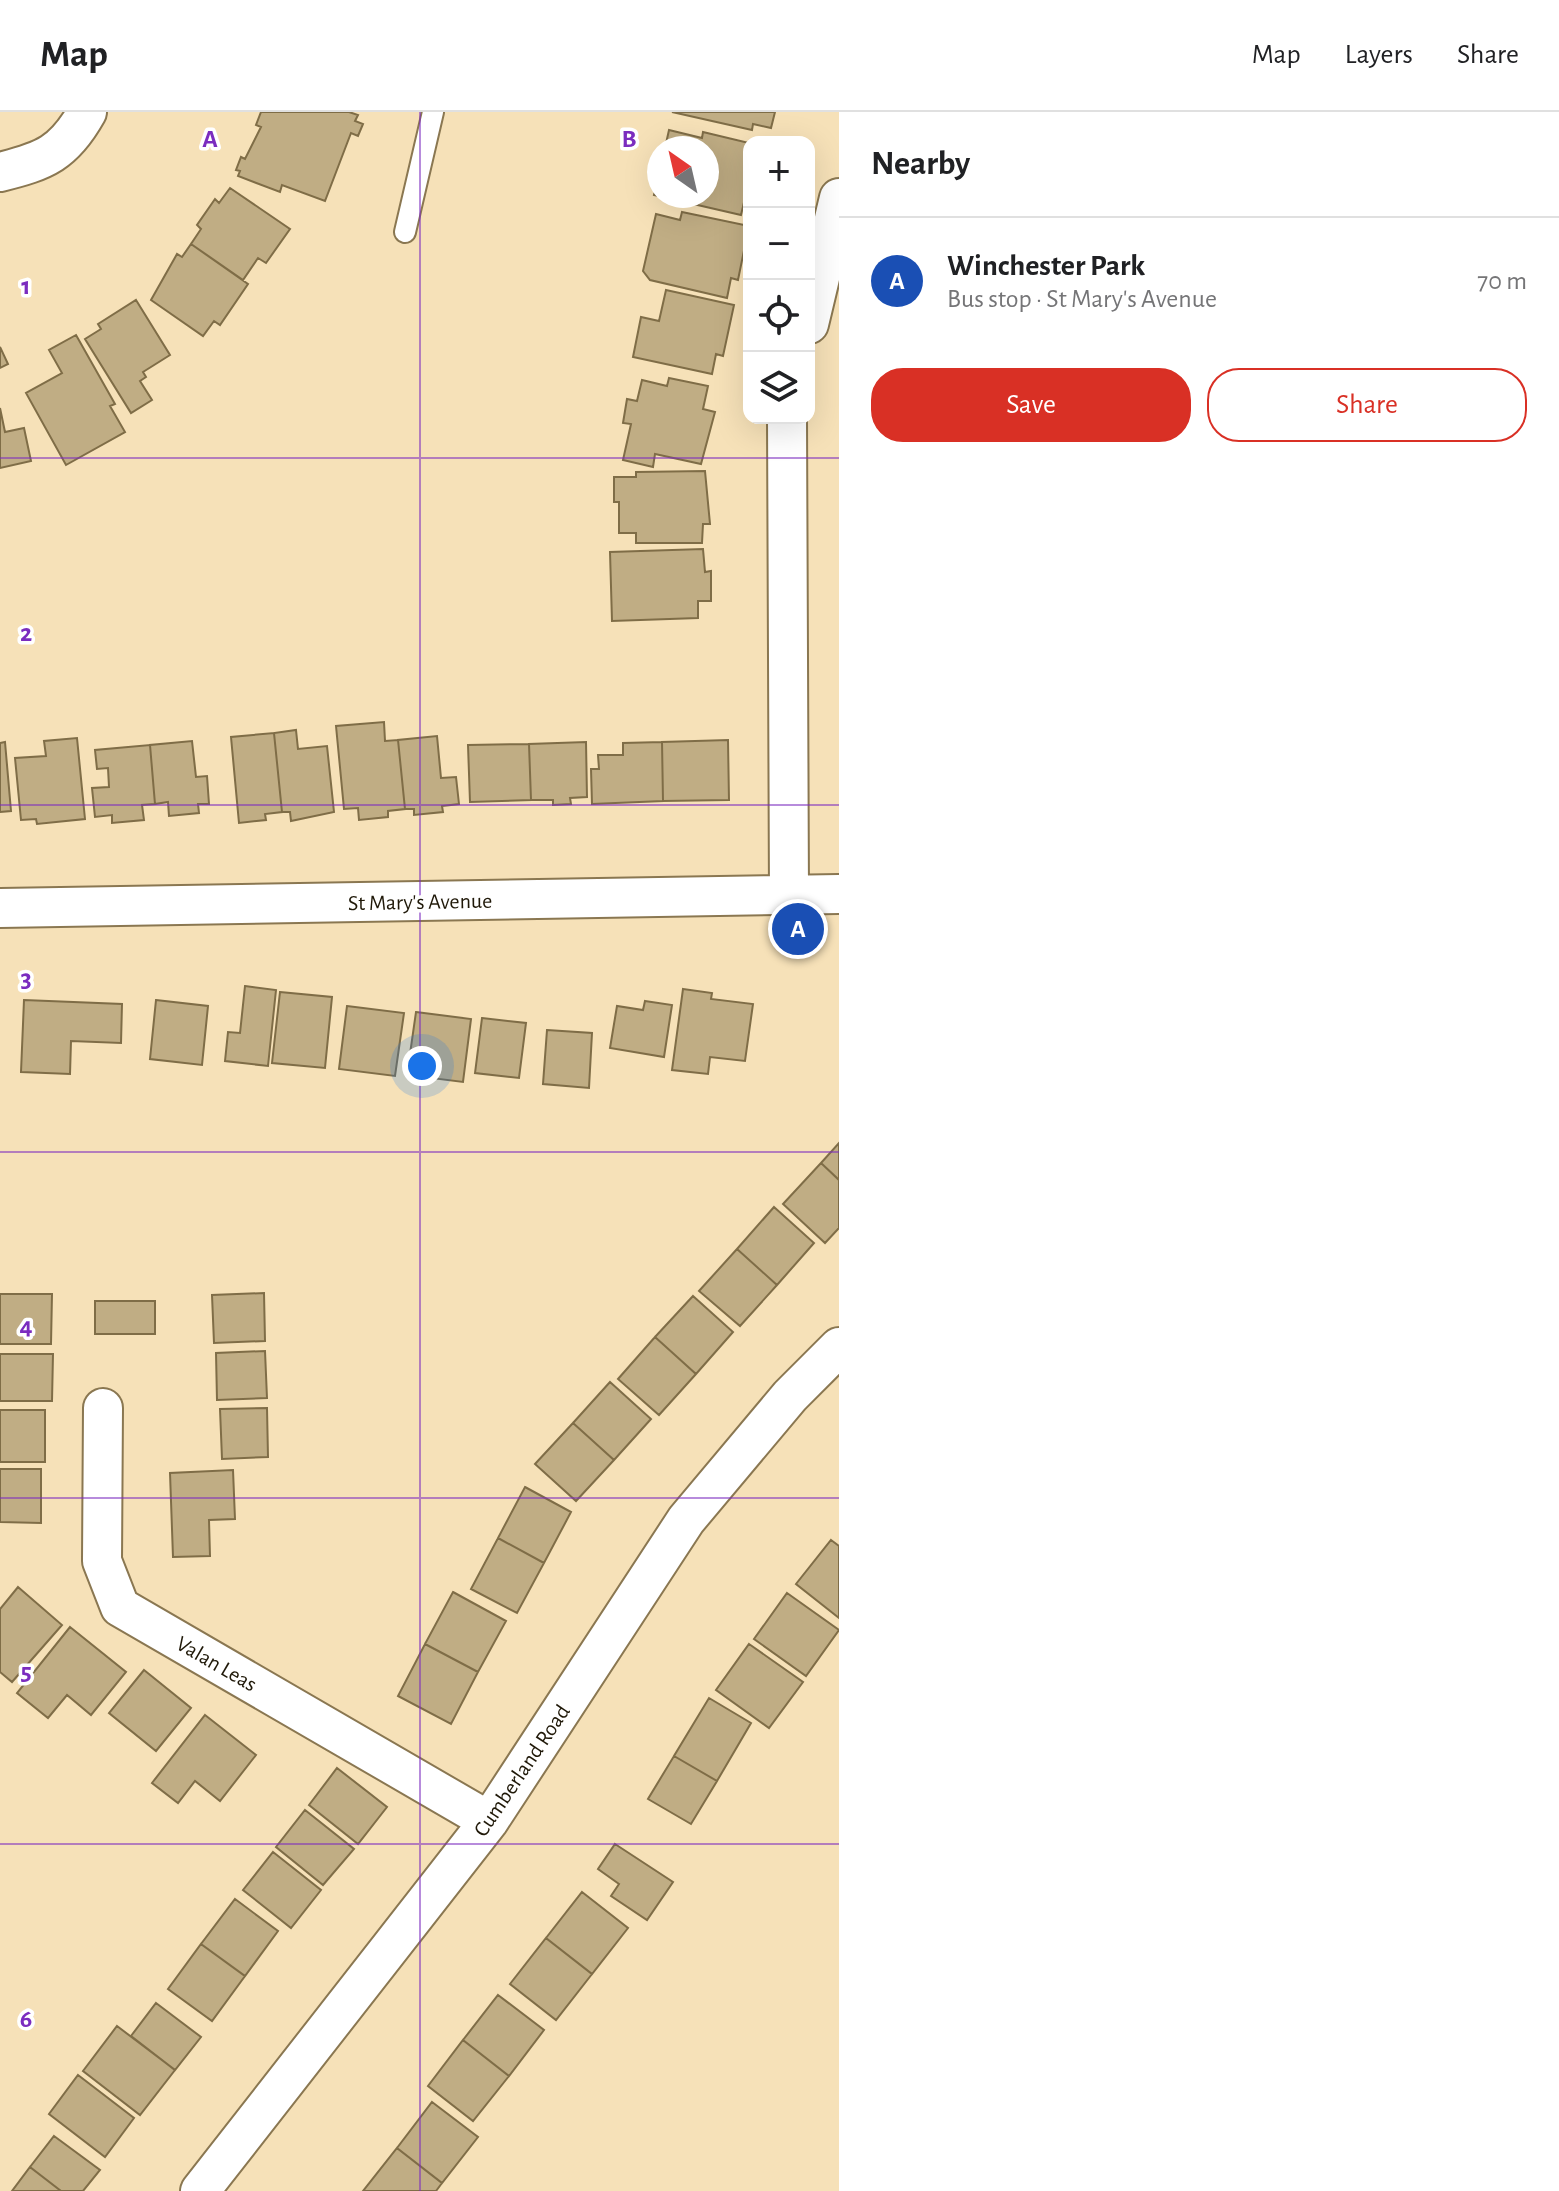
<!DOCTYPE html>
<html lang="en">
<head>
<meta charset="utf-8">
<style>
  body { margin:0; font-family:"Alegreya Sans",sans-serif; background:#f6f6f6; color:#202124 }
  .controls { position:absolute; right:24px; top:24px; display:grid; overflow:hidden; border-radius:16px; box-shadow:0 8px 32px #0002 }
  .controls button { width:72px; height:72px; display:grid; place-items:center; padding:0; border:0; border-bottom:2px solid #e0e0e0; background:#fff; color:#202124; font:40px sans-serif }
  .compass { position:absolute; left:647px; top:24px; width:72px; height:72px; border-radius:50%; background:#fff; box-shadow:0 8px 32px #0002; rotate:326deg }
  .you { position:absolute; left:422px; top:954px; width:28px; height:28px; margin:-20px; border:6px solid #fff; border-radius:50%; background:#1a73e8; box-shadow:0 0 0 12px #1a73e833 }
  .badge { display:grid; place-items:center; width:52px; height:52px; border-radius:50%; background:#d93025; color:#fff; font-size:26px; font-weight:700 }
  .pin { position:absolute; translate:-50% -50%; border:4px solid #fff; box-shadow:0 2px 8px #0006 }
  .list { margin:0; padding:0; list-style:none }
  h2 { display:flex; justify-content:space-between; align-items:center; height:104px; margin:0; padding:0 32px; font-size:34px }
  h2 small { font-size:26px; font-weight:400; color:#757577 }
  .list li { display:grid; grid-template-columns:52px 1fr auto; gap:24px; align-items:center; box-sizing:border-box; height:128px; padding:0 32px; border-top:2px solid #e0e0e0 }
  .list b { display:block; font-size:30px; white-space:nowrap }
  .list p { margin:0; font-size:26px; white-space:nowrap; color:#757577 }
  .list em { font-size:26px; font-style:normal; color:#757577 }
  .actions { display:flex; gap:16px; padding:24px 32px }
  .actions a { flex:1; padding:18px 0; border:2px solid #d93025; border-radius:32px; text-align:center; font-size:28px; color:#d93025 }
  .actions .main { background:#d93025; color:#fff }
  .icon { flex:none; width:44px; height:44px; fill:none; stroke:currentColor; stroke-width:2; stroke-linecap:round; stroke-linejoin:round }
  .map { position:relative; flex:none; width:839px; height:2079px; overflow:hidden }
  header { display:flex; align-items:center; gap:48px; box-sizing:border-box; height:112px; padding:0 40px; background:#fff; border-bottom:2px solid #e0e0e0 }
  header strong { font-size:38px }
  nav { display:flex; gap:44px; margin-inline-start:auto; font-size:28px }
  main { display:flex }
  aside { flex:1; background:#fff }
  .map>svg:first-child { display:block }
  .building { fill:#c0ad84; stroke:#7f6d47; stroke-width:2 }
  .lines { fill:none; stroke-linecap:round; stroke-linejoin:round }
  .service-casing { stroke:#8a7751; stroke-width:24 }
  .minor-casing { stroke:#8a7751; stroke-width:42 }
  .service { stroke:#fff; stroke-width:20 }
  .minor { stroke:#fff; stroke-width:38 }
  .grid { fill:none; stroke:#7b2cbf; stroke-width:2; stroke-opacity:0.55 }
  .labels { text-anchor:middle; stroke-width:7; stroke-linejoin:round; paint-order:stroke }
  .street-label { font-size:22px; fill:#1f1808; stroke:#fff }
  .grid-label { font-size:26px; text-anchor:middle; font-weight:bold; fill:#7b2cbf; stroke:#fff; stroke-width:7; stroke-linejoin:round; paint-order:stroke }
</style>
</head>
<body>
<header>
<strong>Map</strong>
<nav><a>Map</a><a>Layers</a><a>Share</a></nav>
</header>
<main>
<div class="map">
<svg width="839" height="2079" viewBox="0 0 839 2079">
  <rect width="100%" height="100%" fill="#f6e1b8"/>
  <!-- building -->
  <path class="building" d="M 261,0 L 349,0 L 358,3 L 355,9 L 363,12 L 358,24 L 351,21 L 325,89 L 282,73 L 280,80 L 238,64 L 240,59 L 236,58 L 241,45 L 245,47 L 261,15 L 256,13 Z
    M 672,0 L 775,0 L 771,16 L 753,12 L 752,18 Z
    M 669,18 L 702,26 L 703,20 L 749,31 L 749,87 L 745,86 L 741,103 L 654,83 L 659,61 L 659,84 L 707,84 L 707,36 L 665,36 Z
    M 230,76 L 290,117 L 266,151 L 258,146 L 243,168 L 191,132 L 201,117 L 197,113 L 215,87 L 219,91 Z
    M 682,100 L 749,114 L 738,168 L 731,166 L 727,186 L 650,168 L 643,159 L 656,102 L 680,108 Z
    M 191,132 L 248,172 L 220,213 L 214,209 L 203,224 L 151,188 L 177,142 L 182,145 Z
    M 666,178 L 734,193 L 723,244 L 716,242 L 712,262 L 633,245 L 641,205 L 659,209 Z
    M 136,188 L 170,243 L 143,260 L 146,265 L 140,269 L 152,288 L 131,301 L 85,227 L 101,217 L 98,212 Z
    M 76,223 L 115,292 L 110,294 L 125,320 L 66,353 L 26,281 L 62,261 L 49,238 Z
    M 0,235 L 8,252 L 0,256 Z
    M 669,266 L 708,274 L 703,297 L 715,300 L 701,352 L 655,342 L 653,355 L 623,348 L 631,312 L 623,311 L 627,287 L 637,289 L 642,268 L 667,274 Z
    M 0,296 L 5,320 L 24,316 L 31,349 L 0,356 Z
    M 705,359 L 710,412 L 703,412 L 702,431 L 636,431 L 636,421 L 619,421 L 619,390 L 614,390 L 614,365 L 636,365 L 636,360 Z
    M 703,437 L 705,460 L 711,459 L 711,489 L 698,489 L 698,506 L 612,509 L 610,440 Z
    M 384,610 L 385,629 L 398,628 L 405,697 L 388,699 L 388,705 L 359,708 L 358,696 L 344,697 L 336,614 Z
    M 296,618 L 298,637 L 327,634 L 334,700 L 291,709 L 290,700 L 282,700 L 274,621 Z
    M 274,621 L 282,700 L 265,702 L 266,708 L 239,711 L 231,625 Z
    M 437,624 L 441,666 L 456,665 L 459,692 L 442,694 L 443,700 L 414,703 L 414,697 L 405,697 L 398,628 Z
    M 77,626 L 85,707 L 37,712 L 36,707 L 21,708 L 15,646 L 46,644 L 44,629 Z
    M 728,628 L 729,688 L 663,689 L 662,630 Z
    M 192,629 L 196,665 L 207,664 L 209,692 L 198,692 L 199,701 L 169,704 L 168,690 L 155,692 L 150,633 Z
    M 5,630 L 11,699 L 0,700 L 0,631 Z
    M 586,630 L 587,685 L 570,686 L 571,692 L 553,693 L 553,688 L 531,688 L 529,632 Z
    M 662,630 L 663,689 L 592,692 L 591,657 L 599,657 L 598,643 L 623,643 L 623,631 Z
    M 529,632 L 531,688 L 470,690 L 468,633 Z
    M 150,633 L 155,692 L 142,693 L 144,708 L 112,711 L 112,703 L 95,705 L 92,676 L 109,675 L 108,656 L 97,657 L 95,638 Z
    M 245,874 L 276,878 L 268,954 L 225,949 L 228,920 L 240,921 Z
    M 683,877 L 712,881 L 711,887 L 753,892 L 745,949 L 710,945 L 708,962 L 672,958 Z
    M 280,880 L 332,885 L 325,956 L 272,951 Z
    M 24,888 L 122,892 L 121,931 L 71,929 L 70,962 L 21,960 Z
    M 156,888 L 208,894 L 202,953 L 150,947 Z
    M 645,889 L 672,893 L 664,945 L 610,936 L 617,894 L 643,898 Z
    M 347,894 L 404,901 L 395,964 L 339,957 Z
    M 416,900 L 471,907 L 463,970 L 407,963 Z
    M 482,906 L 526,911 L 519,966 L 475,961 Z
    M 547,918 L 592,921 L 589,976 L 543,972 Z
    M 839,1031 L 839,1068 L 821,1051 Z
    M 821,1051 L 839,1068 L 839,1116 L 825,1131 L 783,1092 Z
    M 774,1095 L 814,1131 L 777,1173 L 737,1137 Z
    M 737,1137 L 777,1173 L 740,1214 L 699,1179 Z
    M 264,1181 L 265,1229 L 214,1231 L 212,1183 Z
    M 0,1182 L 52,1182 L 51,1232 L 0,1232 Z
    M 693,1184 L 733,1220 L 696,1262 L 655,1225 Z
    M 95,1189 L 155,1189 L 155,1222 L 95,1222 Z
    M 655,1225 L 696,1262 L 659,1303 L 618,1267 Z
    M 265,1239 L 267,1286 L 217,1288 L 216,1241 Z
    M 0,1242 L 53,1242 L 52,1289 L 0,1289 Z
    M 610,1270 L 651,1307 L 614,1348 L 573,1311 Z
    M 267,1296 L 268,1345 L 222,1347 L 220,1297 Z
    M 0,1298 L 45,1298 L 45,1350 L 0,1350 Z
    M 573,1311 L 614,1348 L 576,1389 L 535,1352 Z
    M 0,1357 L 41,1357 L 41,1411 L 0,1410 Z
    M 233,1358 L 235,1407 L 209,1408 L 210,1444 L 173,1445 L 170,1361 Z
    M 525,1375 L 571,1400 L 544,1451 L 498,1426 Z
    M 498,1426 L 544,1451 L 517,1501 L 471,1477 Z
    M 831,1428 L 839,1434 L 839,1506 L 796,1472 Z
    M 18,1475 L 62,1513 L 12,1570 L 0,1560 L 0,1497 Z
    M 453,1480 L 506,1509 L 478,1560 L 425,1532 Z
    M 787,1481 L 839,1518 L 806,1564 L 754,1527 Z
    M 70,1515 L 126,1560 L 91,1603 L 67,1583 L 48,1606 L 17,1581 Z
    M 425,1532 L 478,1560 L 451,1612 L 398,1584 Z
    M 749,1532 L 803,1570 L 769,1616 L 716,1578 Z
    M 144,1558 L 191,1596 L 156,1639 L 109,1601 Z
    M 709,1586 L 751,1611 L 717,1669 L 674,1644 Z
    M 205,1603 L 256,1643 L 220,1689 L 195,1669 L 178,1691 L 152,1671 Z
    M 674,1644 L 717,1669 L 691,1712 L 648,1687 Z
    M 337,1656 L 387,1695 L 358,1732 L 309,1693 Z
    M 305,1698 L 354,1737 L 323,1773 L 276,1735 Z
    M 615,1732 L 673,1770 L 647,1808 L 611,1784 L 619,1772 L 598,1757 Z
    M 273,1740 L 321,1778 L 291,1816 L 243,1778 Z
    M 582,1780 L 628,1816 L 592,1862 L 546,1826 Z
    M 235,1787 L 278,1819 L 245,1864 L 201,1832 Z
    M 546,1826 L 592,1862 L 556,1908 L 510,1872 Z
    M 201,1832 L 245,1864 L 212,1909 L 168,1877 Z
    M 498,1883 L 544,1918 L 509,1964 L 463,1928 Z
    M 156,1891 L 201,1925 L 175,1958 L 131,1924 Z
    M 117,1914 L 175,1958 L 140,2003 L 83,1959 Z
    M 463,1928 L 509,1964 L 473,2009 L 428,1974 Z
    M 78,1963 L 134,2006 L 105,2045 L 49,2002 Z
    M 432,1990 L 478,2025 L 442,2071 L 397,2036 Z
    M 54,2024 L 100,2058 L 83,2079 L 61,2079 L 30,2055 Z
    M 397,2036 L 442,2071 L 436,2079 L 363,2079 Z
    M 30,2055 L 61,2079 L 12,2079 Z"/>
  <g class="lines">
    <defs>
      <path id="service" d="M 405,120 L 433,0"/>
      <path id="minor" d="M 0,60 C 45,49 64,41 87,0
        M 809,212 L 839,86
        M 787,306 L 789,783
        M 0,796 L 839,782
        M 103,1296 L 102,1449 L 120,1495 L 489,1709
        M 200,2079 L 489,1709 L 686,1408 L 790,1284 L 839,1235"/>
    </defs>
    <!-- service casing -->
    <use href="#service" class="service-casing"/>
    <!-- minor casing -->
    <use href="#minor" class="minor-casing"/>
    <!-- service -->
    <use href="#service" class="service"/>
    <!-- minor -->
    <use href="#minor" class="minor"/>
  </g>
  <!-- grid -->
  <path class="grid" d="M 420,0 L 420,2079M 0,346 L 839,346M 0,693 L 839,693M 0,1040 L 839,1040M 0,1386 L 839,1386M 0,1732 L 839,1732"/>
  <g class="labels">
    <!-- street labels -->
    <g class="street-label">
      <text transform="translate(420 789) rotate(-1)" y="8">St Mary's Avenue</text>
      <text transform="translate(217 1551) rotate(30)" y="8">Valan Leas</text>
      <text transform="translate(521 1658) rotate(-56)" y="8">Cumberland Road</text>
    </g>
  </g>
  <g class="grid-label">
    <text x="210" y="35">A</text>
    <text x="629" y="35">B</text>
    <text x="26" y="182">1</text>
    <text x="26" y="529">2</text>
    <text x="26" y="875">3</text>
    <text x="26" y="1222">4</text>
    <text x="26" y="1568">5</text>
    <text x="26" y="1915">6</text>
  </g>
</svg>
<div class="controls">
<button>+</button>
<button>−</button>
<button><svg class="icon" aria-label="locate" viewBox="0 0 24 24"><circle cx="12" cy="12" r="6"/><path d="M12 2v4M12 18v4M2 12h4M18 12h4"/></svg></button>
<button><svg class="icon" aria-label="layers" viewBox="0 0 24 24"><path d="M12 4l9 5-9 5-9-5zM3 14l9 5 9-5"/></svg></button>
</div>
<svg class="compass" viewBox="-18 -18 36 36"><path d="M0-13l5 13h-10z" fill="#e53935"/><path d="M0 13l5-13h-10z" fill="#757577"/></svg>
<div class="you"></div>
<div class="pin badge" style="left:798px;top:817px;background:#1a4fb4">A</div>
</div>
<aside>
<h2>Nearby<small></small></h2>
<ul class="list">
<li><span class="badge" style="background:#1a4fb4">A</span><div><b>Winchester Park</b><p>Bus stop · St Mary's Avenue</p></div><em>70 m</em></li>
</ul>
<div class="actions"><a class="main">Save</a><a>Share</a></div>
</aside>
</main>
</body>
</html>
